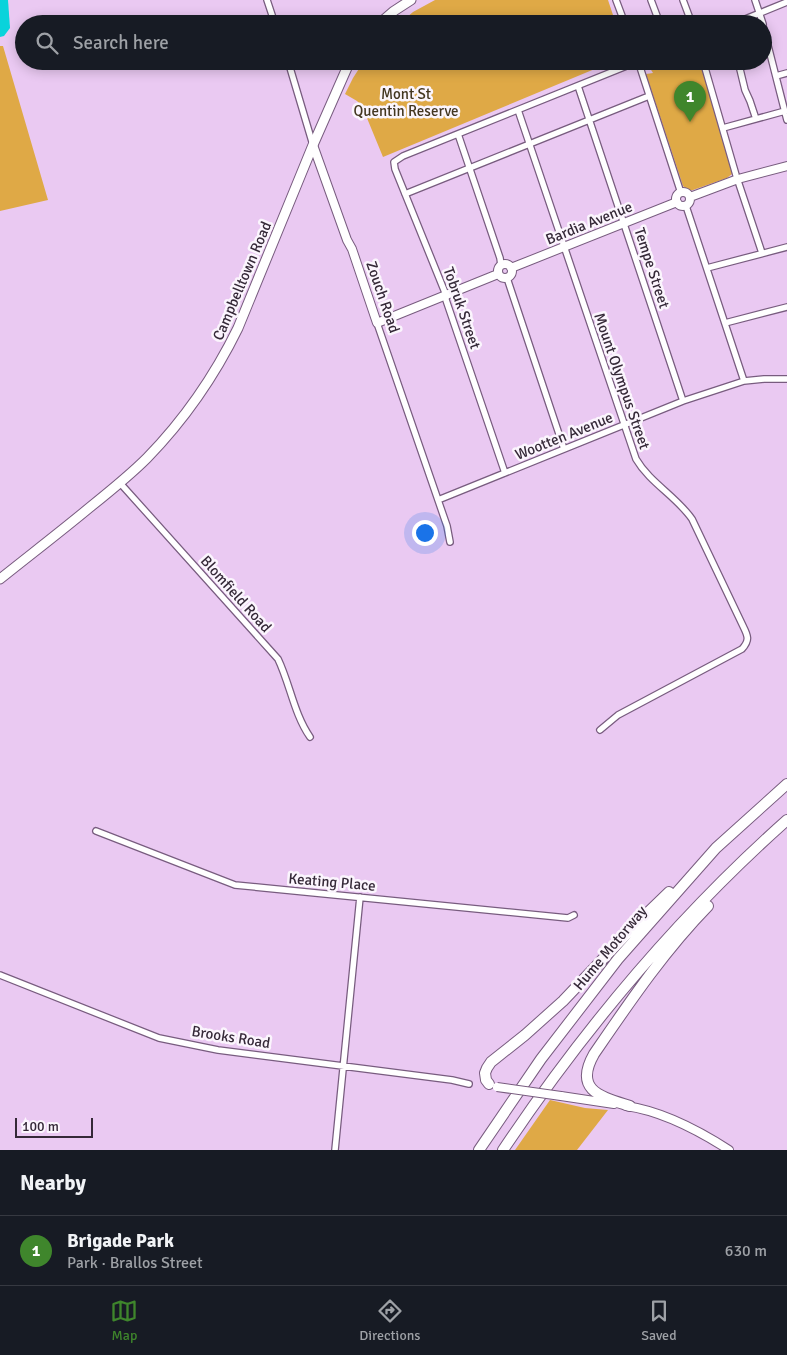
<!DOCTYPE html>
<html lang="en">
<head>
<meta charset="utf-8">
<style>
  body { margin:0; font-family:Signika,sans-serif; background:#20242c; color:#f1f3f6 }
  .scale { position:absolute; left:15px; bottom:12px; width:78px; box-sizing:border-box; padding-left:5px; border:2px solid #352938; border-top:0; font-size:14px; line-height:18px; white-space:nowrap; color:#352938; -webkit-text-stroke:4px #fbf5fd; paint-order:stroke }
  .you { position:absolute; left:424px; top:532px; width:18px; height:18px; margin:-12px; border:4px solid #fff; border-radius:50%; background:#1a73e8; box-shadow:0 0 0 8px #1a73e833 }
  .badge { display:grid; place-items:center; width:32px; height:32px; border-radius:50%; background:#3f862c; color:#fff; font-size:16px; font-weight:700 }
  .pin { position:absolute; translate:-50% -41px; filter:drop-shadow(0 1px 2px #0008) }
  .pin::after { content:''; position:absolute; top:26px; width:18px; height:15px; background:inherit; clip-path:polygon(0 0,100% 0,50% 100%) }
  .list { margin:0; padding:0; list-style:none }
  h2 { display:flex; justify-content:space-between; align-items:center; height:65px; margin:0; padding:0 20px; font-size:21px }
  h2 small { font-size:16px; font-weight:400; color:#9ea1a6 }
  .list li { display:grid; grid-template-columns:32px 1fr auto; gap:15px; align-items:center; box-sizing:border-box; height:70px; padding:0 20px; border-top:1px solid #363941 }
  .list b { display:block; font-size:19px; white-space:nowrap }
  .list p { margin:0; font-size:16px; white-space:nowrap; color:#9ea1a6 }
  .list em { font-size:16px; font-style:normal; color:#9ea1a6 }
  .icon { flex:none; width:28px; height:28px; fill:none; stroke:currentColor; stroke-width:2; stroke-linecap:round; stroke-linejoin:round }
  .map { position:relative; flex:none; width:787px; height:1150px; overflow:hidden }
  .search { position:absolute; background:#171b24; box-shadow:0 2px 12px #0003; left:15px; right:15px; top:15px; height:55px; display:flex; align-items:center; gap:12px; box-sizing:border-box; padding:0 18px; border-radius:28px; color:#9ea1a6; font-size:19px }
  .sheet { height:135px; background:#171b24 }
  nav { display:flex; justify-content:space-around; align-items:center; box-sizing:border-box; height:70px; border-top:1px solid #363941; background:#171b24; font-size:14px; color:#9ea1a6 }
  nav a { display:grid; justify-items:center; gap:2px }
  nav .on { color:#3f862c }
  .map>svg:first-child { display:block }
  .green { fill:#dfa946 }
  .water { fill:#09d3db }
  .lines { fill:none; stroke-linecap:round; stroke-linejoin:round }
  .street-casing { stroke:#785c7f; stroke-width:8 }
  .secondary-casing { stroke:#785c7f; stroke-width:10 }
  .primary-casing { stroke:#785c7f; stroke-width:11 }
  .highway-casing { stroke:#785c7f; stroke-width:12 }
  .street { stroke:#fff; stroke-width:5.5 }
  .secondary { stroke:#fff; stroke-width:8 }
  .primary { stroke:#fff; stroke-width:9 }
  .highway { stroke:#fff; stroke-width:10 }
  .secondary-bridge-casing { stroke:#785c7f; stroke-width:10; stroke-linecap:butt }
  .secondary-bridge { stroke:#fff; stroke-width:8 }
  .labels { text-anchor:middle; stroke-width:5; stroke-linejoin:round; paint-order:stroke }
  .park-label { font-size:15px; fill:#433620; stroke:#fbf5fd }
  .street-label { font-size:15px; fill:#352938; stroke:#fbf5fd }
</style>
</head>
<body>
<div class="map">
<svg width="787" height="1150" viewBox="0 0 787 1150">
  <rect width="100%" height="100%" fill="#eac9f2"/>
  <!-- green -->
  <path class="green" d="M 435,0 L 608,0 L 616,24 L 399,24 L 413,12 Z
    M 0,46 L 3,46 L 48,200 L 0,211 Z
    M 364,61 L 614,61 L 383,157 L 362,106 L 357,101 L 345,94 L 353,78 Z
    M 654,61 L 700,61 L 731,170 L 732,174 L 727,178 L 693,190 L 689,191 L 683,186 L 646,74 L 653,73 L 648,65 Z
    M 550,1100 L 585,1108 L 608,1110 L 577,1150 L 515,1150 Z"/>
  <!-- water -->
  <path class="water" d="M 0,0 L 8,0 L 10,28 L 4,36 L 0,37 Z"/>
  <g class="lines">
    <defs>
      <path id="street" d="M 267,0 L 275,24
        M 616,0 L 625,24
        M 651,0 L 660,24
        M 683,0 L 692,24
        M 755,0 L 763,24
        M 733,24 L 787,2
        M 763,26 L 787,120
        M 288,61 L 313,145
        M 638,61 L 681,193
        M 703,61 L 736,175 L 762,253
        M 738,61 L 745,90 L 750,101 L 756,119
        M 705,66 L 718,61
        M 776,76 L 787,73
        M 578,86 L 683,401
        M 518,110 L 636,459 C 650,483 676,496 692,519 L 743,626 C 748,636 750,640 742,649 L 618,715 L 600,730
        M 723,128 L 785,111
        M 458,134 L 500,258 L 501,265
        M 405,194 L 649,96
        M 686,206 L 744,381
        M 707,268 L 787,247
        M 507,278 L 564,449
        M 377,323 L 447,526 L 450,542
        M 725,323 L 787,307
        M 505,473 L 446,300 L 446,295 L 395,169 L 394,162 L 403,156 L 639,61
        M 120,483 L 278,659 C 290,684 294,714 310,737
        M 438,500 L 683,401 L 744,381 L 764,379 L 787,379
        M 96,831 L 235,885 L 568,918 L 574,915
        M 0,975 L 159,1038 L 218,1050 L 452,1080 L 469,1084
        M 335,1150 L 360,897"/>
      <path id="secondary" d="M 313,145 L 347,240 L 352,249 L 377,323 L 498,274
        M676 199a7 7 0 1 1 14 0a7 7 0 1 1-14 0Z
        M 690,197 L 738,179 L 787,166
        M498 271a7 7 0 1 1 14 0a7 7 0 1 1-14 0Z
        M 511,268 L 677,202
        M 561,1096 L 614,1104
        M 626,1106 C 662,1111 698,1130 729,1150"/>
      <path id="primary" d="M 379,24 L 394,11 L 411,0
        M 0,579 C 30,555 60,532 89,508 C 109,492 129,476 147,458 C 184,420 215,375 238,328 L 313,145 L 350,61"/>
      <path id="highway" d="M 489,1084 L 486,1080 L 485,1073 L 487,1068 L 491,1062 L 525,1035 L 563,1001 L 639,921 L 669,892
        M 630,1106 C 602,1097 573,1091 594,1054 C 629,1003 664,951 708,906
        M 479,1150 L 541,1059 L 618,959 L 716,848 L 787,784
        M 503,1150 C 584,1029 678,917 787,820"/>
    </defs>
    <!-- street casing -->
    <use href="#street" class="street-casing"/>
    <!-- secondary casing -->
    <use href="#secondary" class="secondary-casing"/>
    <!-- primary casing -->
    <use href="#primary" class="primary-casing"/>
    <!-- highway casing -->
    <use href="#highway" class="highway-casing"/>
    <!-- street -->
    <use href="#street" class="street"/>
    <!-- secondary -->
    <use href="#secondary" class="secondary"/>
    <!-- primary -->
    <use href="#primary" class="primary"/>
    <!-- highway -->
    <use href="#highway" class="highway"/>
    <defs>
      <path id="secondary-bridge" d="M 497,1087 L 561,1096"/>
    </defs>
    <!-- secondary-bridge casing -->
    <use href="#secondary-bridge" class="secondary-bridge-casing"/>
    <!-- secondary-bridge -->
    <use href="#secondary-bridge" class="secondary-bridge"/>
  </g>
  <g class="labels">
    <!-- park labels -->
    <g class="park-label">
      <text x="406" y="99">Mont St<tspan x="406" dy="17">Quentin Reserve</tspan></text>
    </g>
    <!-- street labels -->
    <g class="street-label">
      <text transform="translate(589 223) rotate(-22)" y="5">Bardia Avenue</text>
      <text transform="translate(652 268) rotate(72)" y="5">Tempe Street</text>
      <text transform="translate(242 281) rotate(-67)" y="5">Campbelltown Road</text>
      <text transform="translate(383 297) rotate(71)" y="5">Zouch Road</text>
      <text transform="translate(462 308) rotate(71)" y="5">Tobruk Street</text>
      <text transform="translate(622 381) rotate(71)" y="5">Mount Olympus Street</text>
      <text transform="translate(564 436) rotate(-22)" y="5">Wootten Avenue</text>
      <text transform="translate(236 594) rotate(48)" y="5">Blomfield Road</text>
      <text transform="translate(332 882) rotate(5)" y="5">Keating Place</text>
      <text transform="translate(610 948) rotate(-50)" y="5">Hume Motorway</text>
      <text transform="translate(231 1037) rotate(9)" y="5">Brooks Road</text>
    </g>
  </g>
</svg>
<div class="scale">100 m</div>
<div class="you"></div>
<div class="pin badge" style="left:690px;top:122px">1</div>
<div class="search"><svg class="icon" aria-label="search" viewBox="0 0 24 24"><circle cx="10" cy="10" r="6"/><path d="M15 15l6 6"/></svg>Search here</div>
</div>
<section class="sheet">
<h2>Nearby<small></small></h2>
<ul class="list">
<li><span class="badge">1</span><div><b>Brigade Park</b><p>Park · Brallos Street</p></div><em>630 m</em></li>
</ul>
</section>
<nav>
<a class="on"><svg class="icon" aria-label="map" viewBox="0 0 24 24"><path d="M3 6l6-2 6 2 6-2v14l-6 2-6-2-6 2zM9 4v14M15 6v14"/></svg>Map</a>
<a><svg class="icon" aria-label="directions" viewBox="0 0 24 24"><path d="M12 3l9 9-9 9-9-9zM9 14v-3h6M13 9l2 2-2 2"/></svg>Directions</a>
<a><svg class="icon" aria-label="saved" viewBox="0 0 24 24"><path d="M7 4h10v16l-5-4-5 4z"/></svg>Saved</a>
</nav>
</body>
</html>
